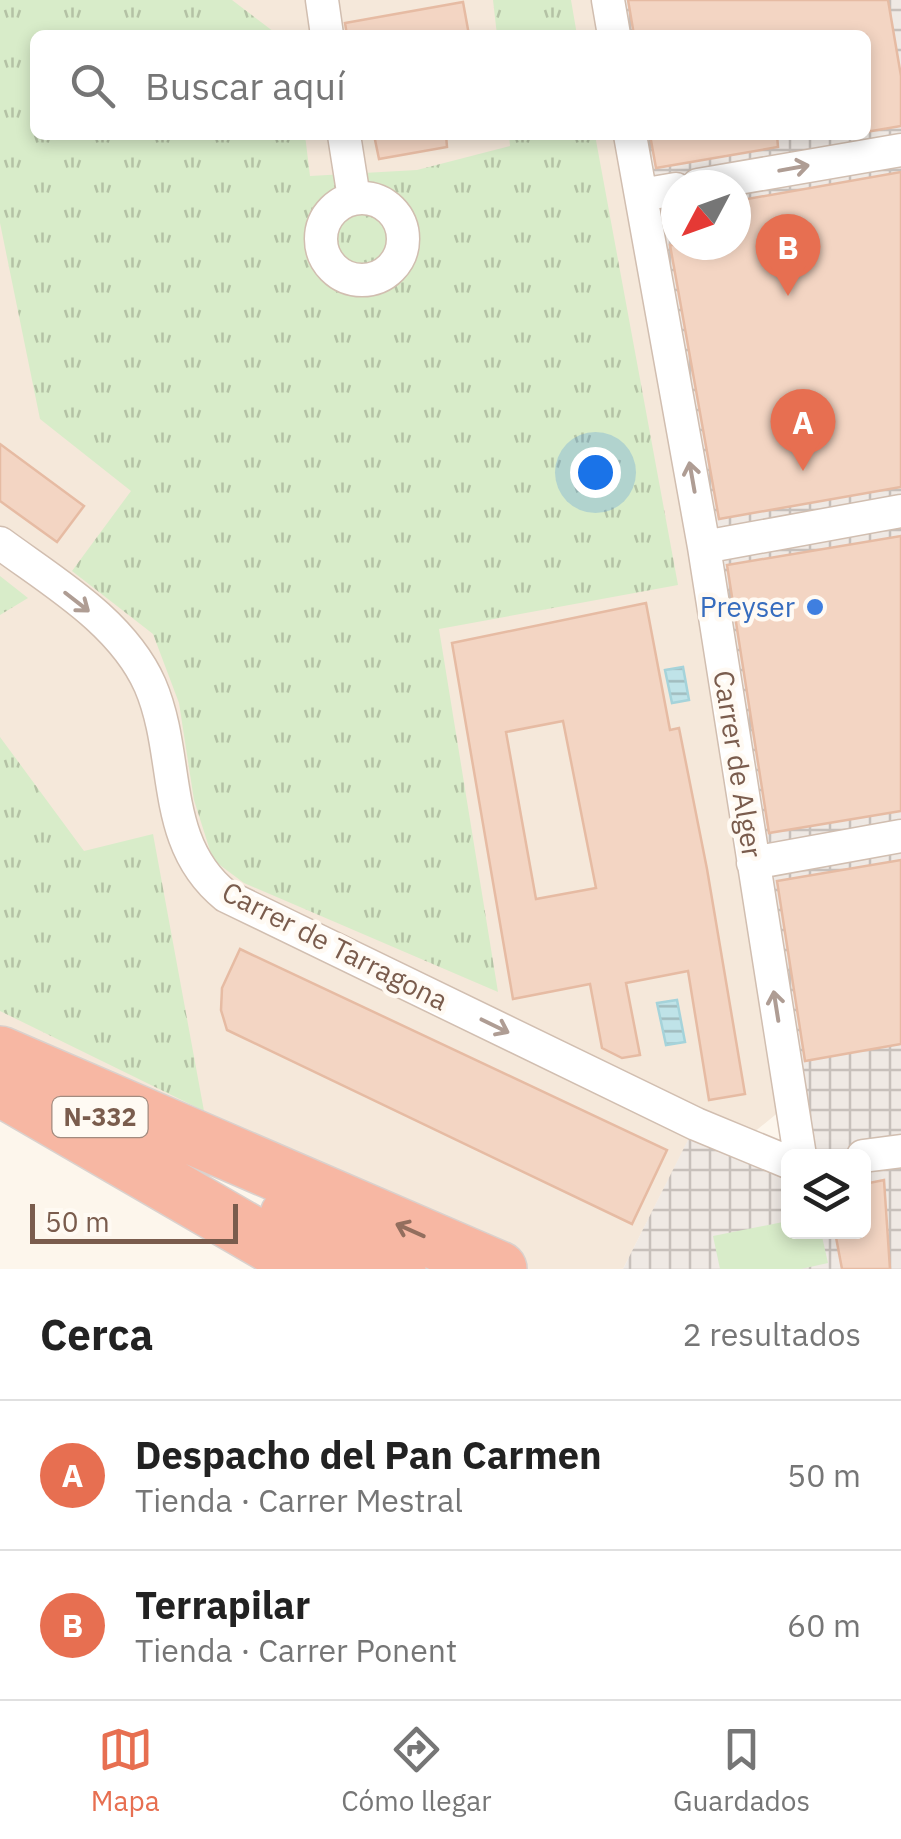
<!DOCTYPE html>
<html lang="es">
<head>
<meta charset="utf-8">
<style>
  body { margin:0; font-family:"IBM Plex Sans",sans-serif; background:#f6f6f6; color:#222 }
  .controls { position:absolute; right:30px; bottom:30px; display:grid; overflow:hidden; border-radius:15px; box-shadow:0 5px 15px #0003 }
  .controls button { width:90px; height:90px; display:grid; place-items:center; padding:0; border:0; border-bottom:2px solid #e0e0e0; background:#fff; color:#222; font:50px sans-serif }
  .compass { position:absolute; left:661px; top:170px; width:90px; height:90px; border-radius:50%; background:#fff; box-shadow:0 5px 15px #0003; rotate:229deg }
  .scale { position:absolute; left:30px; bottom:25px; width:208px; box-sizing:border-box; padding-left:10px; border:5px solid #7a5c4d; border-top:0; font-size:28px; line-height:35px; white-space:nowrap; color:#7a5c4d; -webkit-text-stroke:8px #fffaf3; paint-order:stroke }
  .you { position:absolute; left:595px; top:472px; width:35px; height:35px; margin:-25px; border:8px solid #fff; border-radius:50%; background:#1a73e8; box-shadow:0 0 0 15px #1a73e833 }
  .badge { display:grid; place-items:center; width:65px; height:65px; border-radius:50%; background:#e76f51; color:#fff; font-size:32px; font-weight:700 }
  .pin { position:absolute; translate:-50% -82px; filter:drop-shadow(0 2px 5px #0008) }
  .pin::after { content:''; position:absolute; top:52px; width:35px; height:30px; background:inherit; clip-path:polygon(0 0,100% 0,50% 100%) }
  .list { margin:0; padding:0; list-style:none }
  h2 { display:flex; justify-content:space-between; align-items:center; height:130px; margin:0; padding:0 40px; font-size:42px }
  h2 small { font-size:32px; font-weight:400; color:#767676 }
  .list li { display:grid; grid-template-columns:65px 1fr auto; gap:30px; align-items:center; box-sizing:border-box; height:150px; padding:0 40px; border-top:2px solid #e0e0e0 }
  .list b { display:block; font-size:38px; white-space:nowrap }
  .list p { margin:0; font-size:32px; white-space:nowrap; color:#767676 }
  .list em { font-size:32px; font-style:normal; color:#767676 }
  .icon { flex:none; width:55px; height:55px; fill:none; stroke:currentColor; stroke-width:2; stroke-linecap:round; stroke-linejoin:round }
  .map { position:relative; flex:none; width:901px; height:1269px; overflow:hidden }
  .search { position:absolute; background:#fff; box-shadow:0 5px 15px #0003; left:30px; right:30px; top:30px; height:110px; display:flex; align-items:center; gap:25px; box-sizing:border-box; padding:0 35px; border-radius:15px; color:#767676; font-size:38px }
  .sheet { height:430px; background:#fff }
  nav { display:flex; justify-content:space-around; align-items:center; box-sizing:border-box; height:140px; border-top:2px solid #e0e0e0; background:#fff; font-size:28px; color:#767676 }
  nav a { display:grid; justify-items:center; gap:5px }
  nav .on { color:#e76f51 }
  .map>svg:first-child { display:block }
  .residential { fill:#f5e8da }
  .industrial { fill:url(#industrial-grid); fill-rule:evenodd }
  .grass { fill:url(#grass-tufts) }
  .garden { fill:#d8ecc9 }
  .water { fill:url(#water-rules); stroke:#a5d3da; stroke-width:2.5 }
  .building { fill:#f3d5c3; stroke:#e6bba3; stroke-width:2.5; fill-rule:evenodd }
  .lines { fill:none; stroke-linecap:round; stroke-linejoin:round }
  .street-casing { stroke:#d1beb0; stroke-width:35 }
  .highway-casing { stroke:#dad1cd; stroke-width:58 }
  .street { stroke:#fff; stroke-width:32 }
  .highway { stroke:#f7b7a3; stroke-width:55 }
  .oneway { stroke:#af9d94 }
  .oneway2 { stroke:#936e5e }
  .shop-dot { fill:#3f7fe0; stroke:#fffaf3; stroke-width:4 }
  .labels { text-anchor:middle; stroke-width:9; stroke-linejoin:round; paint-order:stroke }
  .shield { fill:#fffaf3; stroke:#a28b7f; stroke-width:2.5 }
  .shield-label { font-size:25px; font-weight:bold; fill:#7a5c4d }
  .shop-label { font-size:28px; fill:#366cbe; stroke:#fffaf3; text-anchor:end }
  .street-label { font-size:28px; fill:#7a5c4d; stroke:#fffaf3 }
</style>
</head>
<body>
<div class="map">
<svg width="901" height="1269" viewBox="0 0 901 1269">
  <defs>
    <pattern id="industrial-grid" width="8" height="8" patternUnits="userSpaceOnUse" patternTransform="scale(2.5)"><rect width="8" height="8" fill="#efe9e4"/><path d="M0 4h8M4 0v8" fill="none" stroke="#c7c0bb"/></pattern>
    <pattern id="grass-tufts" width="24" height="20" patternUnits="userSpaceOnUse" patternTransform="scale(2.5)"><rect width="24" height="20" fill="#d8ecc9"/><path d="M3 7l-1-3M5 7V3M7 7l1-3M15 17l-1-3M17 17v-4M19 17l1-3" fill="none" stroke="#b4c2a5"/></pattern>
    <pattern id="water-rules" width="6" height="5" patternUnits="userSpaceOnUse" patternTransform="scale(2.5)"><rect width="6" height="5" fill="#bfe3e8"/><path d="M0 2.5h6" fill="none" stroke="#a0bbbe"/></pattern>
  </defs>
  <rect width="100%" height="100%" fill="#fdf6ec"/>
  <!-- residential -->
  <path class="residential" d="M 0,0 L 608,0 L 614,35 L 35,35 L 35,135 L 630,135 L 791,1102 L 753,1133 L 696,1125 L 623,1269 L 499,1269 L 0,1054 Z"/>
  <!-- industrial -->
  <path class="industrial" d="M 608,0 L 901,0 L 901,1269 L 623,1269 L 696,1124 L 788,1162 L 788,1232 L 864,1232 L 864,1156 L 800,1156 L 630,135 L 866,135 L 866,35 L 614,35 ZM 676,185 L 736,185 L 736,245 L 676,245 Z"/>
  <!-- grass -->
  <path class="grass" d="M 0,0 L 232,0 L 278,35 L 35,35 L 35,135 L 305,135 L 310,176 L 417,170 L 510,146 L 509,135 L 595,135 L 678,585 L 439,629 L 498,992 L 244,883 L 213,860 L 194,800 L 179,703 L 153,634 L 72,571 L 131,491 L 40,419 L 0,223 Z
    M 493,0 L 571,0 L 577,35 L 497,35 Z
    M 0,576 L 28,598 L 0,615 Z
    M 0,737 L 84,851 L 153,834 L 204,1111 L 0,1011 Z"/>
  <!-- garden -->
  <path class="garden" d="M 788,1221 L 788,1232 L 821,1232 L 828,1263 L 801,1269 L 720,1269 L 713,1236 Z"/>
  <!-- water -->
  <path class="water" d="M 683,667 L 689,700 L 672,703 L 665,670 Z
    M 677,1000 L 685,1042 L 666,1045 L 657,1003 Z"/>
  <!-- building -->
  <path class="building" d="M 628,0 L 888,0 L 901,76 L 901,126 L 866,132 L 866,35 L 634,35 Z
    M 463,2 L 469,35 L 347,35 L 345,23 Z
    M 374,135 L 446,135 L 447,147 L 379,159 Z
    M 650,135 L 777,135 L 778,147 L 656,168 Z
    M 901,172 L 901,487 L 719,519 L 670,245 L 736,245 L 736,201 Z
    M 0,444 L 84,506 L 57,542 L 0,501 Z
    M 901,536 L 901,811 L 769,833 L 727,565 Z
    M 646,603 L 670,730 L 679,728 L 707,869 L 745,1094 L 709,1100 L 688,971 L 626,983 L 640,1055 L 622,1058 L 602,1048 L 590,984 L 513,999 L 452,643 ZM 563,721 L 596,888 L 536,899 L 506,732 Z
    M 901,860 L 901,1044 L 805,1061 L 777,881 Z
    M 240,949 L 667,1150 L 632,1224 L 227,1030 L 221,1010 L 222,988 Z
    M 884,1180 L 890,1269 L 842,1269 L 835,1232 L 864,1232 L 864,1184 Z"/>
  <g class="lines">
    <defs>
      <path id="street" d="M 322,0 L 327,35
        M 608,0 L 614,35
        M 344,135 L 354,198
        M 630,135 L 704,547 L 800,1156
        M 698,185 L 901,150
        M 641,195 L 676,189
        M321 239a41 41 0 1 1 82 0a41 41 0 1 1-82 0Z
        M 0,543 C 53,582 122,622 150,685 C 181,757 159,842 226,896 L 696,1124 L 788,1162
        M 704,547 L 901,511
        M 753,863 L 901,836
        M 863,1156 L 901,1151"/>
      <path id="highway" d="M 0,1054 L 499,1269
        M 0,1088 L 312,1269
        M 288,1215 L 398,1269"/>
    </defs>
    <!-- street casing -->
    <use href="#street" class="street-casing"/>
    <!-- highway casing -->
    <use href="#highway" class="highway-casing"/>
    <!-- street -->
    <use href="#street" class="street"/>
    <!-- highway -->
    <use href="#highway" class="highway"/>
  </g>
  <!-- one-way arrows -->
  <defs><path id="oneway-shaft" d="M-6 0H5M1.5-3L5.5 0L1.5 3" fill="none" stroke-width="1.6" stroke-linecap="round" stroke-linejoin="round" transform="scale(2.5)"/></defs>
  <g class="oneway">
    <use href="#oneway-shaft" transform="translate(794 168) rotate(-10)"/>
    <use href="#oneway-shaft" transform="translate(692 477) rotate(-100)"/>
    <use href="#oneway-shaft" transform="translate(77 602) rotate(38)"/>
    <use href="#oneway-shaft" transform="translate(776 1006) rotate(-99)"/>
    <use href="#oneway-shaft" transform="translate(495 1026) rotate(26)"/>
  </g>
  <use class="oneway2" href="#oneway-shaft" transform="translate(410 1230) rotate(-156)"/>
  <!-- markers -->
  <circle class="shop-dot" cx="815" cy="607" r="10"/>
  <g class="labels">
    <!-- shield labels -->
    <rect class="shield" x="52.5" y="1097" width="95" height="40" rx="8"/>
    <g class="shield-label">
      <text x="100" y="1126">N-332</text>
    </g>
    <!-- shop labels -->
    <g class="shop-label">
      <text x="795" y="617">Preyser</text>
    </g>
    <!-- street labels -->
    <g class="street-label">
      <text transform="translate(738 764) rotate(81)" y="10">Carrer de Alger</text>
      <text transform="translate(335 946) rotate(27)" y="10">Carrer de Tarragona</text>
    </g>
  </g>
</svg>
<div class="controls">
<button><svg class="icon" aria-label="layers" viewBox="0 0 24 24"><path d="M12 4l9 5-9 5-9-5zM3 14l9 5 9-5"/></svg></button>
</div>
<svg class="compass" viewBox="-18 -18 36 36"><path d="M0-13l5 13h-10z" fill="#e53935"/><path d="M0 13l5-13h-10z" fill="#767676"/></svg>
<div class="scale">50 m</div>
<div class="you"></div>
<div class="pin badge" style="left:803px;top:471px">A</div>
<div class="pin badge" style="left:788px;top:296px">B</div>
<div class="search"><svg class="icon" aria-label="search" viewBox="0 0 24 24"><circle cx="10" cy="10" r="6"/><path d="M15 15l6 6"/></svg>Buscar aquí</div>
</div>
<section class="sheet">
<h2>Cerca<small>2 resultados</small></h2>
<ul class="list">
<li><span class="badge">A</span><div><b>Despacho del Pan Carmen</b><p>Tienda · Carrer Mestral</p></div><em>50 m</em></li>
<li><span class="badge">B</span><div><b>Terrapilar</b><p>Tienda · Carrer Ponent</p></div><em>60 m</em></li>
</ul>
</section>
<nav>
<a class="on"><svg class="icon" aria-label="map" viewBox="0 0 24 24"><path d="M3 6l6-2 6 2 6-2v14l-6 2-6-2-6 2zM9 4v14M15 6v14"/></svg>Mapa</a>
<a><svg class="icon" aria-label="directions" viewBox="0 0 24 24"><path d="M12 3l9 9-9 9-9-9zM9 14v-3h6M13 9l2 2-2 2"/></svg>Cómo llegar</a>
<a><svg class="icon" aria-label="saved" viewBox="0 0 24 24"><path d="M7 4h10v16l-5-4-5 4z"/></svg>Guardados</a>
</nav>
</body>
</html>
